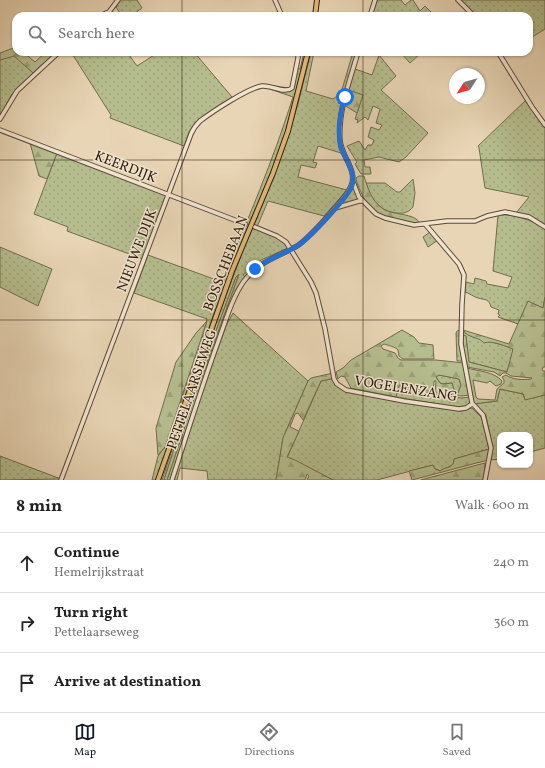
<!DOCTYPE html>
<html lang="en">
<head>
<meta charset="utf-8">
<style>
  body { margin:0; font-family:Vollkorn,serif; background:#f6f6f6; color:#222 }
  .controls { position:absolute; right:12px; bottom:12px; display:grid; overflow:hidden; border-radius:8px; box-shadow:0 1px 3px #0004 }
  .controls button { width:36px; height:36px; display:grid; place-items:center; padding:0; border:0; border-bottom:1px solid #e0e0e0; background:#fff; color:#222; font:20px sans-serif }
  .compass { position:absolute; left:449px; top:68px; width:36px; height:36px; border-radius:50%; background:#fff; box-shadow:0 1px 3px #0004; rotate:234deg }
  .stop { position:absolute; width:12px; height:12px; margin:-9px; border:3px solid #1a73e8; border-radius:50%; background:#fff }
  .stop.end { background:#1a73e8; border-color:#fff; box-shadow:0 1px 4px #0008 }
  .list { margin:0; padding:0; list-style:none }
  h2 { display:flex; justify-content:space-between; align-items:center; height:52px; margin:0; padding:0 16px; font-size:17px }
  h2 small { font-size:13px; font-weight:400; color:#767676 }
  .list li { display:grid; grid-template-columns:26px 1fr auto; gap:12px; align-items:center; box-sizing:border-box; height:60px; padding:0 16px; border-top:1px solid #e0e0e0 }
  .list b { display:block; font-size:15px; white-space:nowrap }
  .list p { margin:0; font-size:13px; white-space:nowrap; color:#767676 }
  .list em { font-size:13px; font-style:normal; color:#767676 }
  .icon { flex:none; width:22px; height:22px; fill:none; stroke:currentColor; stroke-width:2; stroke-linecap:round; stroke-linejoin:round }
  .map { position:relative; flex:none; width:545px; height:480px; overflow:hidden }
  .search { position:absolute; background:#fff; box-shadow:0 1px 3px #0004; left:12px; right:12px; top:12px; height:44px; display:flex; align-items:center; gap:10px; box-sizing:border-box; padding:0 14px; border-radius:12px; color:#767676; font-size:15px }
  .sheet { height:232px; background:#fff }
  nav { display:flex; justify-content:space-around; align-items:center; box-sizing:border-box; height:56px; border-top:1px solid #e0e0e0; background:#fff; font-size:11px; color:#767676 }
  nav a { display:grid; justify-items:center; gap:2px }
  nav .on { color:#111827 }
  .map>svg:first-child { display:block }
  .grass { fill:url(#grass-dots); stroke:#716c4d }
  .forest { fill:url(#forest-firs); stroke:#716c4d; fill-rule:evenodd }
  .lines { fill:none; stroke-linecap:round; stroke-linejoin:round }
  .minor-casing { stroke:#5c4a36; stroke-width:5.5 }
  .major-casing { stroke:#2d1c0c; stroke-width:6 }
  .minor { stroke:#f0e4cf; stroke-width:3.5 }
  .major { stroke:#e4ba7a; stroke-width:4 }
  .route { stroke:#1a73e8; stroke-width:5 }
  .grid { fill:none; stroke:#2d1c0c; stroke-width:1; stroke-opacity:0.55 }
  .labels { text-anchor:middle; stroke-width:3; stroke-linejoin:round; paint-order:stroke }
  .street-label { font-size:14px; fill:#2d1c0c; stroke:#f0e4cf }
</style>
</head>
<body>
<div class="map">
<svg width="545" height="480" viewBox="0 0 545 480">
  <defs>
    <pattern id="grass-dots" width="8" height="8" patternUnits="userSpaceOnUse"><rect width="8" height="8" fill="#b5bd8e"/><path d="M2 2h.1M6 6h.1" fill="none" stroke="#9ca279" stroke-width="1.8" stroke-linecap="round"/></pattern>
    <pattern id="forest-firs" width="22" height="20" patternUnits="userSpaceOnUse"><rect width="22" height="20" fill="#b5bd8e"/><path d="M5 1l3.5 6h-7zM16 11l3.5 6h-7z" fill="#9ca279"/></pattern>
  </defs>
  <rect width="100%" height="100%" fill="#e8d5b5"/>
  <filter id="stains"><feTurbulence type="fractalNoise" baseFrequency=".005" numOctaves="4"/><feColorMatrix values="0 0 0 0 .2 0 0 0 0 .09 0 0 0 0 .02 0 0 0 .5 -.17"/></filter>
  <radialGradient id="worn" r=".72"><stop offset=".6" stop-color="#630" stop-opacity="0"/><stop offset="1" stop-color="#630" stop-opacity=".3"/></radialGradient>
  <!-- grass -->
  <path class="grass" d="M 120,0 L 137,0 L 142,8 L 131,16 L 122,16 L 116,7 Z
    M 377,0 L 401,0 L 405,5 L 411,0 L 413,0 L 420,11 L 425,6 L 435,16 L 372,16 Z
    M 461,0 L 545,0 L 545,29 L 529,39 L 529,16 L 477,16 Z
    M 71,52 L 127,52 L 137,66 L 159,52 L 194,52 L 232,97 L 196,122 L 189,132 L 184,146 L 110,118 L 111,115 Z
    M 304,52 L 307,52 L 294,108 L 273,168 L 214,313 L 157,480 L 152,480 L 158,456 L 165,447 L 202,339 L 207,319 L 134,293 L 148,255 L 222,282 C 247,221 273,161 293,97 L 270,89 L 291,90 L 297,69 L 300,69 Z
    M 311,52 L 314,52 L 306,91 L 333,99 L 341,93 L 343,95 L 342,100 L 338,103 L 341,104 C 340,119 336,139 341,153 L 318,146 L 313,162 L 317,163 L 315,168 L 301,165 L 298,177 L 347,190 L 324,216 L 268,201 L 257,227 L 254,226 L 253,228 L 276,237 L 288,245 L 288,248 L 261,260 L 243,275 L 246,278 L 235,294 L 171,480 L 167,480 L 197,390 L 238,277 L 236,277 L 187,409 L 164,480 L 162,480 L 202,359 L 250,232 L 283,152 L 298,104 Z
    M 400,52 L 422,52 L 410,63 Z
    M 13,55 L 18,58 L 33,73 L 12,94 L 0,116 L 0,60 Z
    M 379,55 L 396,76 L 381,90 L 428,133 L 406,157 L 399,162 L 379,157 L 364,160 L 365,167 L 370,167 L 371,174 L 361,174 L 355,164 L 357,162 L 347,146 L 359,141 L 365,150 L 368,145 L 372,145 L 374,140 L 368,137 L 371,127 L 379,130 L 382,125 L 376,123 L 380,109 L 373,106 L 368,120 L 365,117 L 357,123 L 358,120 L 355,119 L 363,95 L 348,90 L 355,69 L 372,75 Z
    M 526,100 L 535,115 L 545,128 L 545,225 L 516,213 L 529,197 L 485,188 L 479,148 L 478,146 Z
    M 57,153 L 164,194 L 166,197 L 143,259 L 67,231 L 68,227 L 34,214 Z
    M 413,179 L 415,193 L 413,207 C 409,212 404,214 396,213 C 379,211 371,199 366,183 L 385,183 L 397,192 L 400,192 Z
    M 353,185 L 361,200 L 338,206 Z
    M 498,215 C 516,214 531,220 545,229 L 545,297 L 543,308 L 528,302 L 518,324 L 498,317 L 500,315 L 498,314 L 499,310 L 491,307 C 489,299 486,300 478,298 C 474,297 469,293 465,292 L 466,282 L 474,284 L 475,278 L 486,281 L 487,284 L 508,288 L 512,277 L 493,271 Z
    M 430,232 L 438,240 L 428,247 L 423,237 Z
    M 0,247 L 52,269 L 38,306 L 0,287 Z
    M 233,313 L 308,381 L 283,438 L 276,480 L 208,480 L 207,471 L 180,468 L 177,480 L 173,480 L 206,380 L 226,326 Z
    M 462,330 L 463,332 C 479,341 497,342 514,349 L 507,372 L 469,362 L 466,337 L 463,336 Z
    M 439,375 L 459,379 L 461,385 L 458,393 L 454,390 L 452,383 L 443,384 L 440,383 L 436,377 Z
    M 335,378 L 339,387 L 457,410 L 462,411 L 472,408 L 482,418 L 489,449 L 455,459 C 453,469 446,466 440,471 L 435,469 L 433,465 L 377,480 L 333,480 L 287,458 L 321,381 Z
    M 398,388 L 461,398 L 470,397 C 471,406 465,407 456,407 L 396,397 Z
    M 500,389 L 523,394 L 525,399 L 545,395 L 545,448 L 530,452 L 530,435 L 500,435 L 500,459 L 491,460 L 492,444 L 486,416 L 483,412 L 474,404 L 497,401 Z
    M 0,456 L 61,479 L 0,480 Z"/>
  <!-- forest -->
  <path class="forest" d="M 16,47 L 16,52 L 23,52 L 35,62 L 46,52 L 56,52 L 33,73 L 14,56 L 0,60 L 0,53 Z
    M 353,52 L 358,52 L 342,103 L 338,103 L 342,100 L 343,95 L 341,93 Z
    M 348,90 L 363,95 L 357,113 L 344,105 Z
    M 30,143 L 57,153 L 47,179 L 39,176 Z
    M 359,176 L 364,176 C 368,188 371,200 382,208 C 391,216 416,212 420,224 C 397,224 370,216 361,192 C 359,188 356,183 356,178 Z
    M 239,274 L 197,390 L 167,480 L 164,480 L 187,409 L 236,277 Z
    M 545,297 L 545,367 L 543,367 L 542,369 L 543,371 L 545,371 L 545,395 L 525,400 L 523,394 L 500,389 L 497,401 L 474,404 L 467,368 C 478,371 495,372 502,381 L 501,384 L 496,386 L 490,381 L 487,383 L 473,380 L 476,397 L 478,399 L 495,400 L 497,389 L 504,383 L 504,380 L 502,377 L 506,375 C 513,380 523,380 531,379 L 532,378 L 511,376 L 506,373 L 503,373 L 500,376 L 494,372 L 467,367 L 463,346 L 463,335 L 466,336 L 469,362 L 507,372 L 513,349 C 505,346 492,340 484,343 C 478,336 467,338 463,330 L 509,344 L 528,301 L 543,308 Z
    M 207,321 L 165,447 L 158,455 L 156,428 L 176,362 L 196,333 Z
    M 402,330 L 414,337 L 419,343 L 433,345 L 434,359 L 403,359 L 399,356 L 398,350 C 396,347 387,345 384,344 L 381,346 L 383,349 L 395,353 L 398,358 L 401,360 L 436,360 L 464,363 L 469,395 L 461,396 L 435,392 L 436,381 L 434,381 L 433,392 L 399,386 L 396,397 L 351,388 L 345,377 L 341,376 L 338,379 L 336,372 L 343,368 L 351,360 ZM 439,375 L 459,379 L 461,385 L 458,393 L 454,390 L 452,383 L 443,384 L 440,383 L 436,377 Z
    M 460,330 L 463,361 L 457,361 L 456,333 L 457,331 Z
    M 333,373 L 335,378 L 321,381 L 303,420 L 298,413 L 295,414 L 290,427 L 299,431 L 287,457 L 295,460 L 333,480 L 307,480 L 309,476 L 307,474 L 305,480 L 276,480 L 283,438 L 308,381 L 311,378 Z
    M 489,449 L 488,460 L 412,480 L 409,471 L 433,465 L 435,469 L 440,471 C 446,466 454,469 454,459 Z
    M 485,463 L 484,480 L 421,480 L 428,478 Z"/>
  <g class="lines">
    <defs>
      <path id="minor" d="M 275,0 L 282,16
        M 458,0 L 474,16
        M 101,16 L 106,13 L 109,12
        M 106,16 L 118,0
        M 370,16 L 375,0
        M 498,52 L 532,107 L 545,125
        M 0,119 L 17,91 L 59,52
        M 0,130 L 245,224
        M 353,182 L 359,197 L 376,214 L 385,218 L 414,225 L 447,221 L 475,221 L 487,216 L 505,212 L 529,217 L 545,227
        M 335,208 L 359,201 L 363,201
        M 425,224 L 459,264 L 464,275 L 462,304 L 461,344 L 472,403 L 483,415 L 491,448 L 485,480
        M 255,227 L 277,236 L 286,242 L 311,282 L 316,293 L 325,329 L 334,379 L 337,384 L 346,390 L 404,401 L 459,409 L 466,408 L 472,404
        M 61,480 L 191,134 C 193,129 196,125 200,121 C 212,112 248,88 262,86 C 271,85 285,94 292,88 L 298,58 L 298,52
        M 172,480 C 187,433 202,386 219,339 C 226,320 232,298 244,281 C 258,262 277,257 297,246 C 307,240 347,197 351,186 C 358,170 341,156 340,140 C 338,110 350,81 358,52"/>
      <path id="major" d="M 315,16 L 317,0
        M 158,480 L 232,271 L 273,173 L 288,131 L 308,52"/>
    </defs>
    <!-- minor casing -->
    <use href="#minor" class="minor-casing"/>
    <!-- major casing -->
    <use href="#major" class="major-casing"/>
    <!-- minor -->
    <use href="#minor" class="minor"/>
    <!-- major -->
    <use href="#major" class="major"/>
  </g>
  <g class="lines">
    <!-- route -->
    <path class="route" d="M 255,269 C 268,258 286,254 300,244 C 311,236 345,200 351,188 C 353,183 354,178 352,173 C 350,164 344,156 341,148 C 337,132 340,111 345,97"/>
  </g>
  <!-- grid -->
  <path class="grid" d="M 182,0 L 182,16M 363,0 L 363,16M 182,52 L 182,480M 363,52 L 363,480M 0,160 L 545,160M 0,320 L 545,320"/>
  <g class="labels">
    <!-- street labels -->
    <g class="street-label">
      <text transform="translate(126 166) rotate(21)" y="5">KEERDIJK</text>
      <text transform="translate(136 250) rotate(-69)" y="5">NIEUWE DIJK</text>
      <text transform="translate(225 263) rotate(-69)" y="5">BOSSCHEBAAN</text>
      <text transform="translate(406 388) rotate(9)" y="5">VOGELENZANG</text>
      <text transform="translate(191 389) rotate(-71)" y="5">PETTELAARSEWEG</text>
    </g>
  </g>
  <rect width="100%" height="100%" filter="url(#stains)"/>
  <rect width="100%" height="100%" fill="url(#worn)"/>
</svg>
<div class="controls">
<button><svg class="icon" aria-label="layers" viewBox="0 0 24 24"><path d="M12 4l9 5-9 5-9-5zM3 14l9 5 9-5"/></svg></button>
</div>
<svg class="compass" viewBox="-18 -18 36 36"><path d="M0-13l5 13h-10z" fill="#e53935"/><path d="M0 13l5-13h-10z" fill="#767676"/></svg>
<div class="stop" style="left:345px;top:97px"></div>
<div class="stop end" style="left:255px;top:269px"></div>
<div class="search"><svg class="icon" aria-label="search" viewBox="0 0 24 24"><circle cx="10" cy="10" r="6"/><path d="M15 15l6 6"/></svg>Search here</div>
</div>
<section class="sheet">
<h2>8 min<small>Walk · 600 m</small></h2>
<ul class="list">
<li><svg class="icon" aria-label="ahead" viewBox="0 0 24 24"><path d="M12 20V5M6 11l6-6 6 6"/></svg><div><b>Continue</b><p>Hemelrijkstraat</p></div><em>240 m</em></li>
<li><svg class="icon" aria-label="right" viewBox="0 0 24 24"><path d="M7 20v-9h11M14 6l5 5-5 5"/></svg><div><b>Turn right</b><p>Pettelaarseweg</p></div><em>360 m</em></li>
<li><svg class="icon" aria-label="arrive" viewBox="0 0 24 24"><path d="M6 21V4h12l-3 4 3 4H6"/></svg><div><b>Arrive at destination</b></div></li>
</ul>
</section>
<nav>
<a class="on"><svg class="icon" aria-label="map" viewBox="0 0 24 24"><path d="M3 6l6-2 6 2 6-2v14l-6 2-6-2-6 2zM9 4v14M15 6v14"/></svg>Map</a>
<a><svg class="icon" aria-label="directions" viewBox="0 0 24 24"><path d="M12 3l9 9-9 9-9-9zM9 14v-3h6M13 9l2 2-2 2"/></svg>Directions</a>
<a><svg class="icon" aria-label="saved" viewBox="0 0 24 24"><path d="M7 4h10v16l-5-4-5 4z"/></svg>Saved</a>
</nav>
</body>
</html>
